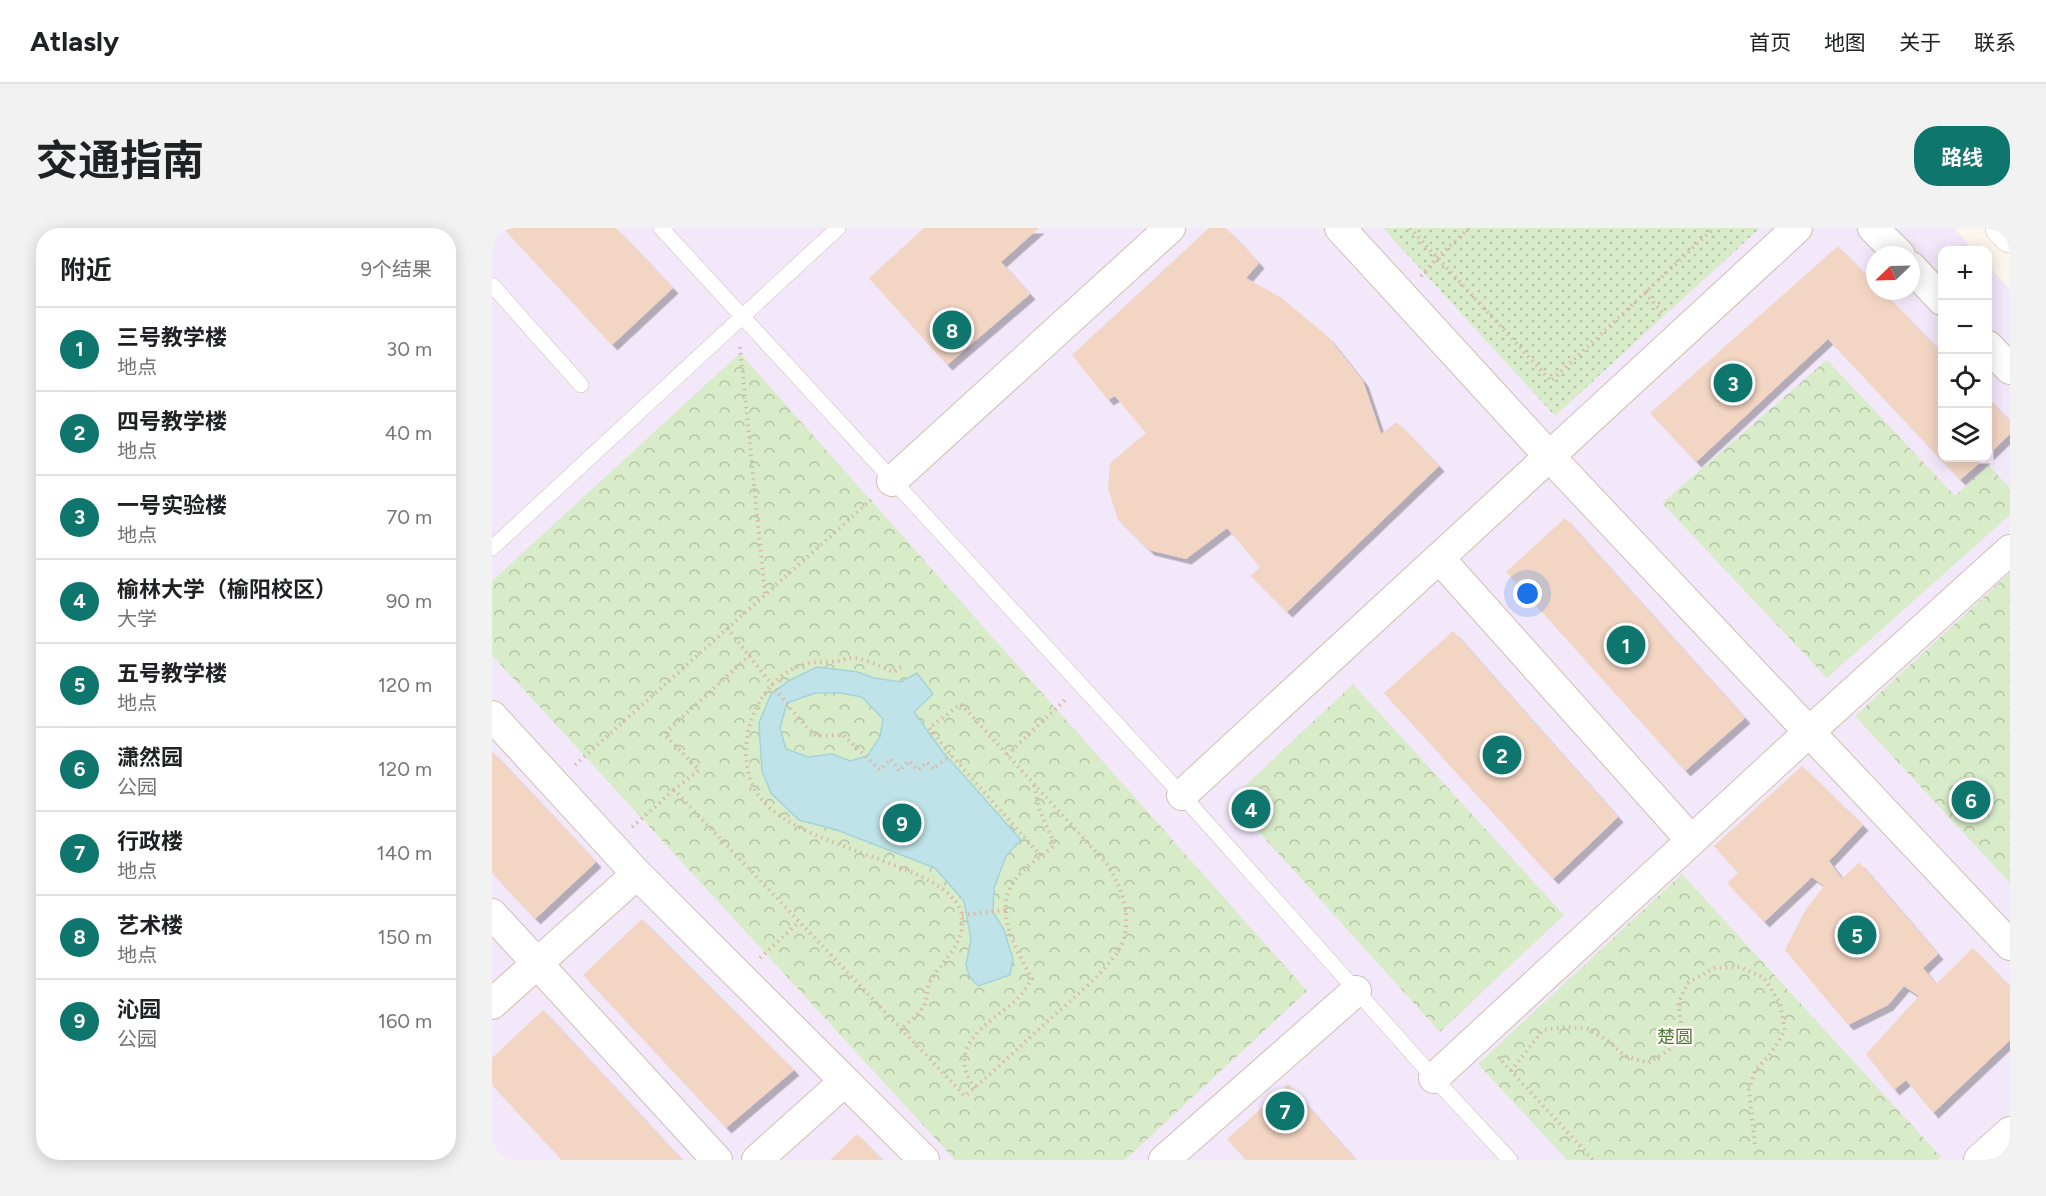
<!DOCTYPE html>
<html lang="zh">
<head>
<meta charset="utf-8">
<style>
  body { margin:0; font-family:Figtree,"Noto Sans SC",sans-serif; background:#f2f2f2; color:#202124 }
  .controls { position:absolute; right:18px; top:18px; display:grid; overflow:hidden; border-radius:12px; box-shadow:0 3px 15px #0003 }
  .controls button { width:54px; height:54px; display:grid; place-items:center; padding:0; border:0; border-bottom:2px solid #e0e0e0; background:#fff; color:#202124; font:30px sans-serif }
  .compass { position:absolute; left:1374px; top:18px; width:54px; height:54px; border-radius:50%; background:#fff; box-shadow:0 3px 15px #0003; rotate:247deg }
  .you { position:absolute; left:1036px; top:366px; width:21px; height:21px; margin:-15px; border:4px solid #fff; border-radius:50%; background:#1a73e8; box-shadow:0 0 0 9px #1a73e833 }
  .badge { display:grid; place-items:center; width:39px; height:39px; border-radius:50%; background:#0f766e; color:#fff; font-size:20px; font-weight:700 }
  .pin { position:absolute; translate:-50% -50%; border:3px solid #fff; box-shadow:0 2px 6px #0006 }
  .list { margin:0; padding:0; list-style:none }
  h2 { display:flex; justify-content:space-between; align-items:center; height:78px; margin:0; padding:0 24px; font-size:26px }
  h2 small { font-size:20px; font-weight:400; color:#757577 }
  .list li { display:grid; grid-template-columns:39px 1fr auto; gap:18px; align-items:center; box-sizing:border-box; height:84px; padding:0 24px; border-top:2px solid #e0e0e0 }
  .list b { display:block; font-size:22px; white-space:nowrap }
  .list p { margin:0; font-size:20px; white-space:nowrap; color:#757577 }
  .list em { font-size:20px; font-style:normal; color:#757577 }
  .icon { flex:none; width:33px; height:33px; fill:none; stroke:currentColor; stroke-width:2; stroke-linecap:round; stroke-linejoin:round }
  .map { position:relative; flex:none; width:1518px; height:932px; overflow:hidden; border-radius:24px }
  header { display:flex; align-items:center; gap:36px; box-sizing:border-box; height:84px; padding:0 30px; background:#fff; border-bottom:2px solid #e0e0e0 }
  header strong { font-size:28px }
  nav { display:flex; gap:33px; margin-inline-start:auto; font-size:21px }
  .intro { display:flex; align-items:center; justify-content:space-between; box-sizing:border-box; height:144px; padding:0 36px }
  h1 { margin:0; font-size:42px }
  .button { padding:15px 27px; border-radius:24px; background:#0f766e; color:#fff; font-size:21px; font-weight:700 }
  main { display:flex; gap:36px; padding:0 36px }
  aside { flex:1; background:#fff; border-radius:24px; box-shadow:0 3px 15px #0003 }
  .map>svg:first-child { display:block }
  .education { fill:#f3e8fa; fill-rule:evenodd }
  .grass { fill:url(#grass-dots) }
  .forest { fill:url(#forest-crowns) }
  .water { fill:#bfe3e8; stroke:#a5d3da; stroke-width:1.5; fill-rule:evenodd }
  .building { fill:#f3d5c3; filter:url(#shadow) }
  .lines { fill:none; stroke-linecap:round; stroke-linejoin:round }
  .service-casing { stroke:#d1beb0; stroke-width:16 }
  .minor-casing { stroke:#d1beb0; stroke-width:32 }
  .tertiary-casing { stroke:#d1beb0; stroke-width:34 }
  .path { stroke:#d9b8a5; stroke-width:4; stroke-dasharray:1.5 4.5; stroke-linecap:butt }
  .service { stroke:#fff; stroke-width:15 }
  .minor { stroke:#fff; stroke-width:30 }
  .tertiary { stroke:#fff; stroke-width:33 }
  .labels { text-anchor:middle; stroke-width:4.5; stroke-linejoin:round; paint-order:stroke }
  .park-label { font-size:18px; fill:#537a41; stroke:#fffaf3 }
</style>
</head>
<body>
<header>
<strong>Atlasly</strong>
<nav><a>首页</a><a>地图</a><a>关于</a><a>联系</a></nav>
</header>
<div class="intro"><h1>交通指南</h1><a class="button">路线</a></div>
<main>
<aside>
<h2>附近<small>9个结果</small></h2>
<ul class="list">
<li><span class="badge">1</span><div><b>三号教学楼</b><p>地点</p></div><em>30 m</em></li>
<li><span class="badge">2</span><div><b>四号教学楼</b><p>地点</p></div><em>40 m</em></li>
<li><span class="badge">3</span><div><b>一号实验楼</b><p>地点</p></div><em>70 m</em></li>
<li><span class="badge">4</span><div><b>榆林大学（榆阳校区）</b><p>大学</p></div><em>90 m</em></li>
<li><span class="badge">5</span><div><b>五号教学楼</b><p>地点</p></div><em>120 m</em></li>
<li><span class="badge">6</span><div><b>潇然园</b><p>公园</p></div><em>120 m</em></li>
<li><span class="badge">7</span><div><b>行政楼</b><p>地点</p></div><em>140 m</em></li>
<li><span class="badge">8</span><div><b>艺术楼</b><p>地点</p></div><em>150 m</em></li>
<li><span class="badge">9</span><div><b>沁园</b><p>公园</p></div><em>160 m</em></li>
</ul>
</aside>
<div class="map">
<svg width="1518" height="932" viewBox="0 0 1518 932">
  <defs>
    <pattern id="grass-dots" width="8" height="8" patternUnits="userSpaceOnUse" patternTransform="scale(1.5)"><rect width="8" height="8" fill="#d8ecc9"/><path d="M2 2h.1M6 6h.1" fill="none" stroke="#b4c2a5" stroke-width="1.8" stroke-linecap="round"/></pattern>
    <pattern id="forest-crowns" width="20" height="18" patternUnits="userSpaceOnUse" patternTransform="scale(1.5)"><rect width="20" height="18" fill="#d8ecc9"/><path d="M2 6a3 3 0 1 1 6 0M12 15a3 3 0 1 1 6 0" fill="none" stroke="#b4c2a5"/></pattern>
    <filter id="shadow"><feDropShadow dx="5.5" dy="5.5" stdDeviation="0" flood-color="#0004"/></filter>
  </defs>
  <rect width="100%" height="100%" fill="#fdf6ec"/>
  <!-- education -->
  <path class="education" d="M 0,0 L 1462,0 L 1482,22 L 1450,22 L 1450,230 L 1496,230 L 1496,37 L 1518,62 L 1518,932 L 0,932 ZM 1383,27 L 1419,27 L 1419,63 L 1383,63 Z"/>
  <!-- grass -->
  <path class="grass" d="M 891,0 L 1268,0 L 1063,188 Z"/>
  <!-- forest -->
  <path class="forest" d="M 248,125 L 815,763 L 633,932 L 463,932 L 0,427 L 0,353 Z
    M 1335,132 L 1463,268 L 1496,237 L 1518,260 L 1518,287 L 1335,450 L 1170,275 Z
    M 1518,345 L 1518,655 L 1363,488 Z
    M 861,456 L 1072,687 L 948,804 L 738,572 Z
    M 1190,646 L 1449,929 L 1445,932 L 1075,932 L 986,836 Z"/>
  <!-- water -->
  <path class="water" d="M 325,439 L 366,444 L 382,450 L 409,454 L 425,445 L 441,466 L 422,484 L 450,523 L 529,612 L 514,628 L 502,660 L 501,684 L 512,702 L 521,731 L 518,747 L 486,758 L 477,748 L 474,737 L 479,711 L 472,673 L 443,640 L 345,602 L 307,592 L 279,565 L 270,543 L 267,495 L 279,466 L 298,452 ZM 323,465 L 348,465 L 370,469 L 391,491 L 388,509 L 375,528 L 358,533 L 340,526 L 316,529 L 294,521 L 288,500 L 295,475 Z"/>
  <!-- building -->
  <path class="building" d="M 11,0 L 124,0 L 181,60 L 120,117 Z
    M 432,0 L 547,0 L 509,34 L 538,66 L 455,137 L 377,50 Z
    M 717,0 L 734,0 L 767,35 L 754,50 L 790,70 L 837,110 L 871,153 L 889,206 L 905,194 L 947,238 L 795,384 L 759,348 L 768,339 L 735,300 L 694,331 L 657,322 L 626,292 L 616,260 L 618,235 L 654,205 L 623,168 L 616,172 L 580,127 Z
    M 1346,18 L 1383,56 L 1383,63 L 1390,63 L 1450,125 L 1450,230 L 1493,230 L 1468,252 L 1336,111 L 1204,234 L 1158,185 Z
    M 1496,170 L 1518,193 L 1518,206 L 1496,227 Z
    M 1073,290 L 1253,490 L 1193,543 L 1014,344 Z
    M 961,403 L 1126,589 L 1061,651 L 892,465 Z
    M 0,523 L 104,634 L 43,691 L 0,645 Z
    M 1310,538 L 1371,597 L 1337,633 L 1350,651 L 1367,634 L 1446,726 L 1431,740 L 1444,756 L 1481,720 L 1518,759 L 1518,812 L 1441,885 L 1414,852 L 1402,862 L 1374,826 L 1427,768 L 1412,758 L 1396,777 L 1356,797 L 1293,722 L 1314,681 L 1332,658 L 1320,649 L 1272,694 L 1235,655 L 1246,645 L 1222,618 Z
    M 150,691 L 302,842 L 234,900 L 91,747 Z
    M 51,782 L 190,932 L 70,932 L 0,857 L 0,830 Z
    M 796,856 L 864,932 L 754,932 L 735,911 Z
    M 365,906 L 390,932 L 338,932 Z"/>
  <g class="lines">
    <defs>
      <path id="service" d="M 169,0 L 690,567 L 942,850 L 1018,932
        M 0,57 L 89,157
        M 0,320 L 346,0"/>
      <path id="minor" d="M 848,0 L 1058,229 L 1518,717
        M 1381,0 L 1408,27
        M 1419,39 L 1450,72
        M 1496,118 L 1518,141
        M 400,253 L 678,0
        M 947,330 L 1199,612
        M 0,488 L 145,646 L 432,932
        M 690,567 L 1305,0
        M 0,686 L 225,932
        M 0,776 L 145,646
        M 942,850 L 1317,504 L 1518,322
        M 265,932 L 353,853
        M 672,932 L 864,763
        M 1487,932 L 1518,904"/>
      <path id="tertiary" d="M 1510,0 L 1518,8"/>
    </defs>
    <!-- service casing -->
    <use href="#service" class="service-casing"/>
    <!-- minor casing -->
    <use href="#minor" class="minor-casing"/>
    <!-- tertiary casing -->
    <use href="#tertiary" class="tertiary-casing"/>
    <!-- path -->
    <path class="path" d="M 918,0 L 1059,153 L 1222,0
      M 929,48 L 945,30 L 977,0
      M 1153,65 L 1172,87
      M 248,119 L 273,366
      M 235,400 L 308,492 L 324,508 L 351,507 L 388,542 L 399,531 L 407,543 L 417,533 L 426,542 L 435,534 L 441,541 L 459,527
      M 258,427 L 172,506 L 207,542 L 182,562 L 473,868 C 502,843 530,817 558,791 C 579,772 625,736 632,710 C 639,682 629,659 615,636 L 469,476 L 437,500 L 459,527 L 549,628
      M 409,439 L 402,444 C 389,439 372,429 358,430 C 354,430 350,433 345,433 C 335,435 323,433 313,436 C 265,450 240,516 262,560 C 293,623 461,632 470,688 C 474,714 451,732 439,752 C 434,759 436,770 432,778 C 427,786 416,794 410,801
      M 515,527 L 574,471
      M 83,537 L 379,272
      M 140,599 L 182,562
      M 470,687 L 513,682
      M 268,730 L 307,694
      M 1006,829 L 1101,932
      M 1019,843 L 1051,802 L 1076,799 L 1096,801 L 1116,813 L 1133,828 L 1156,835 L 1177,822 L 1189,796 L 1186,775 L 1196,755 L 1222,740 L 1248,739 L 1272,750 L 1288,775 L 1293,803 L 1277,828 L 1263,842 L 1257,862 L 1263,918
      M 483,860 C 452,819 496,796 523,773 C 530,767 535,758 540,751 C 523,719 498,680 527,647 C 537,636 551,627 563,617 L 548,584 L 542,557"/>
    <!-- service -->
    <use href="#service" class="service"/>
    <!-- minor -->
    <use href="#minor" class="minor"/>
    <!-- tertiary -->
    <use href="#tertiary" class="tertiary"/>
  </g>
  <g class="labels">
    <!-- park labels -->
    <g class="park-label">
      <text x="1183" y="815">楚圆</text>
    </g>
  </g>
</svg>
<div class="controls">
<button>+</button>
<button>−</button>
<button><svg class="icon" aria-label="locate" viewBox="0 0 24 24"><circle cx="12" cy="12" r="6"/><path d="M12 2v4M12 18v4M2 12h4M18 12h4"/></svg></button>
<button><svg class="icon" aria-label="layers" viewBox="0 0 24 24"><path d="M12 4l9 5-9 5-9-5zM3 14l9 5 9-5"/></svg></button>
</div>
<svg class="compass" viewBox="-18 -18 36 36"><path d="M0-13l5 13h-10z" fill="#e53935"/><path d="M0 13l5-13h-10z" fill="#757577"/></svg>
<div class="you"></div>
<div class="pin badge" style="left:1134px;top:417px">1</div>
<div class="pin badge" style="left:1010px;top:527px">2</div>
<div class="pin badge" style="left:1241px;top:155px">3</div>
<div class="pin badge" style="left:759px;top:581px">4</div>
<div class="pin badge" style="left:1365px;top:707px">5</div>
<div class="pin badge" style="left:1479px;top:572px">6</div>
<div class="pin badge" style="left:793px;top:883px">7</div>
<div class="pin badge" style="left:460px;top:102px">8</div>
<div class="pin badge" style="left:410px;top:595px">9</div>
</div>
</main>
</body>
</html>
